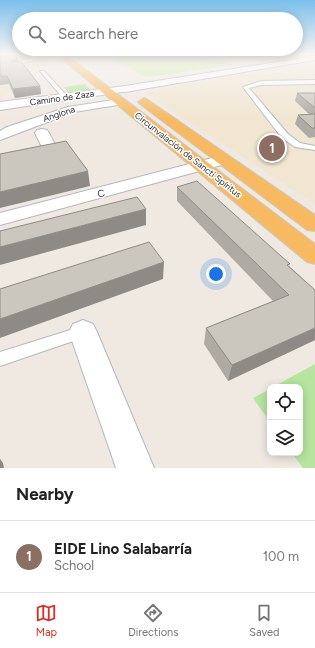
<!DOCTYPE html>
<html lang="en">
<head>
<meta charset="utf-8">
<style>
  body { margin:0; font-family:Figtree,sans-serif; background:#f2f2f2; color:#222 }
  .controls { position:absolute; right:12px; bottom:12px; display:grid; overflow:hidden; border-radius:8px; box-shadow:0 2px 10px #0003 }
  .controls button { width:36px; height:36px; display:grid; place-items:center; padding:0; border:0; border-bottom:1px solid #e0e0e0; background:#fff; color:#222; font:20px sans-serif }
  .you { position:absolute; left:216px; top:274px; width:14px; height:14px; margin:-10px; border:3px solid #fff; border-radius:50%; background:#1a73e8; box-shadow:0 0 0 6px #1a73e833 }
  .badge { display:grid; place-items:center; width:26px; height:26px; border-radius:50%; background:#d93025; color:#fff; font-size:13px; font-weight:700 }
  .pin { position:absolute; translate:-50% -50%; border:2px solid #fff; box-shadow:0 1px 4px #0006 }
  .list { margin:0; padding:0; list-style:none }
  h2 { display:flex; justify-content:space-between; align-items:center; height:52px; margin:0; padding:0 16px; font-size:17px }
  h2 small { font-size:13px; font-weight:400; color:#767676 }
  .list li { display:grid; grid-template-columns:26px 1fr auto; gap:12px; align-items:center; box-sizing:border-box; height:72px; padding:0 16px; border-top:1px solid #e0e0e0 }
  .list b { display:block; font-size:15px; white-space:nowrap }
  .list p { margin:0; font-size:13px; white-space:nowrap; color:#767676 }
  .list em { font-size:13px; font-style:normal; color:#767676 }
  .icon { flex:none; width:22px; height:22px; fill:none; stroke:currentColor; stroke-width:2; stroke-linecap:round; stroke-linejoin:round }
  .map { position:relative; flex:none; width:315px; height:468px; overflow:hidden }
  .search { position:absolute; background:#fff; box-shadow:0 2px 10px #0003; left:12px; right:12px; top:12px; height:44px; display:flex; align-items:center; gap:10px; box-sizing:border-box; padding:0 14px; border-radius:22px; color:#767676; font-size:15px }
  .sheet { height:124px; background:#fff }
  nav { display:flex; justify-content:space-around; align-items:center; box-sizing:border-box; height:56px; border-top:1px solid #e0e0e0; background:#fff; font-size:11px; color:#767676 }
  nav a { display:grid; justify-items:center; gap:2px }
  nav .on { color:#d93025 }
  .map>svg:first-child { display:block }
  .education { fill:#f0e6d1 }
  .green { fill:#b6e59e }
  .pitch { fill:#c9ec9a }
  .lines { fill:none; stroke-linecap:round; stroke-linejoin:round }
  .service-casing { stroke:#b4b7c1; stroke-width:2 }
  .minor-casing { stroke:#b4b7c1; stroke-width:2 }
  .tertiary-casing { stroke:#b4b7c1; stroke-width:2 }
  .trunk-casing { stroke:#c9c9c9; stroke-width:2 }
  .service { fill:#fff; fill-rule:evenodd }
  .minor { fill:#fff; fill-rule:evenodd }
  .tertiary { fill:#fff; fill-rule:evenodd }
  .trunk { fill:#f8ba60; fill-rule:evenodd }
  .wall { fill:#afaba4 }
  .shaded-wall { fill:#8e8b86 }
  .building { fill:#cbc7bf; stroke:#8e8b86 }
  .labels { text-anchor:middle; stroke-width:3; stroke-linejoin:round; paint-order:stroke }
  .far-street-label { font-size:9px; fill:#2e2e2e; stroke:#fff }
  .street-label { font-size:10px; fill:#2e2e2e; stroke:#fff }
</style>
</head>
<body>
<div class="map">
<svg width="315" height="468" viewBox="0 0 315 468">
  <rect width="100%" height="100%" fill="#efe9e1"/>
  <!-- education -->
  <path class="education" d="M 0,54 L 41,54 L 42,63 L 0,100 Z
    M 315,62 L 315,204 L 143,92 Z"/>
  <!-- green -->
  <path class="green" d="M 85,84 L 92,91 L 70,95 L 64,87 Z
    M 315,364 L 315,468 L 303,468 L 292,453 L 300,453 L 300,387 L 273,387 Z
    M 270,389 L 270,422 L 253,398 Z"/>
  <!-- pitch -->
  <path class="pitch" d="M 121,54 C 160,54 197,53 235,65 L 146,77 L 107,55 Z"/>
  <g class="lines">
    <defs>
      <path id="service" d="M 0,54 L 11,54 L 0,56 Z
        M 19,54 L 23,54 L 15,60 C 29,62 34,54 41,54 C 33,64 21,64 9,62 Z
        M 40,71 L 44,71 L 67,96 L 67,98 L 63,98 Z
        M 315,80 L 315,84 L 261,85 L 249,88 L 288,134 L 300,143 L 315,146 L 315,150 L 295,147 L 282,138 L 243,87 L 261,81 Z
        M 83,326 L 88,328 L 90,332 L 88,336 L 0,366 L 0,352 Z"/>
      <path id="minor" d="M 315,56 L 315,60 L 125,92 L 120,89 L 125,86 Z
        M 120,99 L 126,102 L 124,104 L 74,112 L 0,140 L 0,131 L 7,127 L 68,107 Z
        M 42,129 L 47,130 L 49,133 L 59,152 L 57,155 L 0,166 L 0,156 L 43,149 L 35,133 L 37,130 Z
        M 224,155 L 229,157 L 232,160 L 229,163 L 0,225 L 0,213 Z
        M 83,320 L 93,324 L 97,332 L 154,468 L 116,468 L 69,332 L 73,324 Z"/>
      <path id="tertiary" d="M 125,86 L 130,89 L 129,91 L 0,110 L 0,102 Z"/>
      <path id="trunk" d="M 56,54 L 65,54 L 315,244 L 315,264 L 307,262 Z
        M 144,98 L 148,100 L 315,215 L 315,231 L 307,230 L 140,104 L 138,102 Z"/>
    </defs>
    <!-- service casing -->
    <use href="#service" class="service-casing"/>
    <!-- minor casing -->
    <use href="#minor" class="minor-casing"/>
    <!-- tertiary casing -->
    <use href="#tertiary" class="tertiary-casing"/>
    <!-- trunk casing -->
    <use href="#trunk" class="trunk-casing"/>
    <!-- service -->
    <use href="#service" class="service"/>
    <!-- minor -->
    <use href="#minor" class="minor"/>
    <!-- tertiary -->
    <use href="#tertiary" class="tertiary"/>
    <!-- trunk -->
    <use href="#trunk" class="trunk"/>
  </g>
  <!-- wall -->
  <path class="wall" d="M 0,54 L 1,54 L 2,57 L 18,61 L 40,86 L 41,94 L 15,98 L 9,84 L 0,85 Z
    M 297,93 L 315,93 L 315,137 L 309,138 L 295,124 L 298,115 L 310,115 L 295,101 Z
    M 177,187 L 289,266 L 315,290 L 315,340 L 228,381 L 204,344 L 206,328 L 273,301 L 177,201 Z"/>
  <!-- shaded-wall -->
  <path class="shaded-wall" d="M 17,57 L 19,64 L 11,62 Z
    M 40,86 L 41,94 L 15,98 L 13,89 Z
    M 88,171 L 90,186 L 0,208 L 0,192 Z
    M 146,209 L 146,225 L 0,265 L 0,247 Z
    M 164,262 L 163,279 L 0,338 L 0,319 Z
    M 315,328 L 315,340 L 228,381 L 232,365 Z
    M 0,459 L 3,463 L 4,468 L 0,468 Z"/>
  <!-- building -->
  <path class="building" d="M 0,57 L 17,57 L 11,62 L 21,61 L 40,86 L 13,89 L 7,76 L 0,76 Z
    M 297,93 L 315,93 L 315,108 Z
    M 315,114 L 315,128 L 312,128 L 298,115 Z
    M 66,141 L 88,171 L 0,192 L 0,154 Z
    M 197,181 L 290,264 L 287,265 L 315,290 L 315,328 L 232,365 L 206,328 L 289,295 L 177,187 Z
    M 137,197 L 146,209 L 0,247 L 0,231 Z
    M 149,242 L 164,262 L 0,319 L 0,289 Z"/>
  <!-- sky -->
  <linearGradient id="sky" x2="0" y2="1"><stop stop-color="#7abfeb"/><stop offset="0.45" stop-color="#f8f5f2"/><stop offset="1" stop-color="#f8f5f2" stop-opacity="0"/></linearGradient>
  <rect width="315" height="119" fill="url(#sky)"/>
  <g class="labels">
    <!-- far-street labels -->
    <g class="far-street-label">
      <text transform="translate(62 98) rotate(-8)" y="3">Camino de Zaza</text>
      <text transform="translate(59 114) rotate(-18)" y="3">Anglona</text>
      <text transform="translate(188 155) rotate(38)" y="3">Circunvalación de Sancti Spíritus</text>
    </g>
    <!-- street labels -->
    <g class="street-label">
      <text transform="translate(101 193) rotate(-15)" y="4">C</text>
    </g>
  </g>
</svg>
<div class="controls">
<button><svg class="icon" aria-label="locate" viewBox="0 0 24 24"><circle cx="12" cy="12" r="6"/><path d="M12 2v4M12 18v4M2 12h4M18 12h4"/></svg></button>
<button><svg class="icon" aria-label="layers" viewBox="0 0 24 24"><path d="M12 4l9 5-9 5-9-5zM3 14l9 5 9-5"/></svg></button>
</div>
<div class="you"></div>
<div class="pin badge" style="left:272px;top:148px;background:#8d6e63">1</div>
<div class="search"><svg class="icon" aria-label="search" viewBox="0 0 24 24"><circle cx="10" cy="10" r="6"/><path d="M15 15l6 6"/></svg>Search here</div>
</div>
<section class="sheet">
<h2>Nearby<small></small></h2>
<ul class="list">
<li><span class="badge" style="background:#8d6e63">1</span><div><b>EIDE Lino Salabarría</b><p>School</p></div><em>100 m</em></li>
</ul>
</section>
<nav>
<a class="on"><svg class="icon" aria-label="map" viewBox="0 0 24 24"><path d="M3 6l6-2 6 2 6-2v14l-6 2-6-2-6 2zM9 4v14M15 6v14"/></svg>Map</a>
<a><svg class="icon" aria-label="directions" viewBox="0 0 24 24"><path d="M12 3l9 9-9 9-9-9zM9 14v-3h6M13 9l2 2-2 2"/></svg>Directions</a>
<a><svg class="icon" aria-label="saved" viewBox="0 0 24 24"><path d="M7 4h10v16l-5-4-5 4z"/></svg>Saved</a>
</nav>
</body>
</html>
